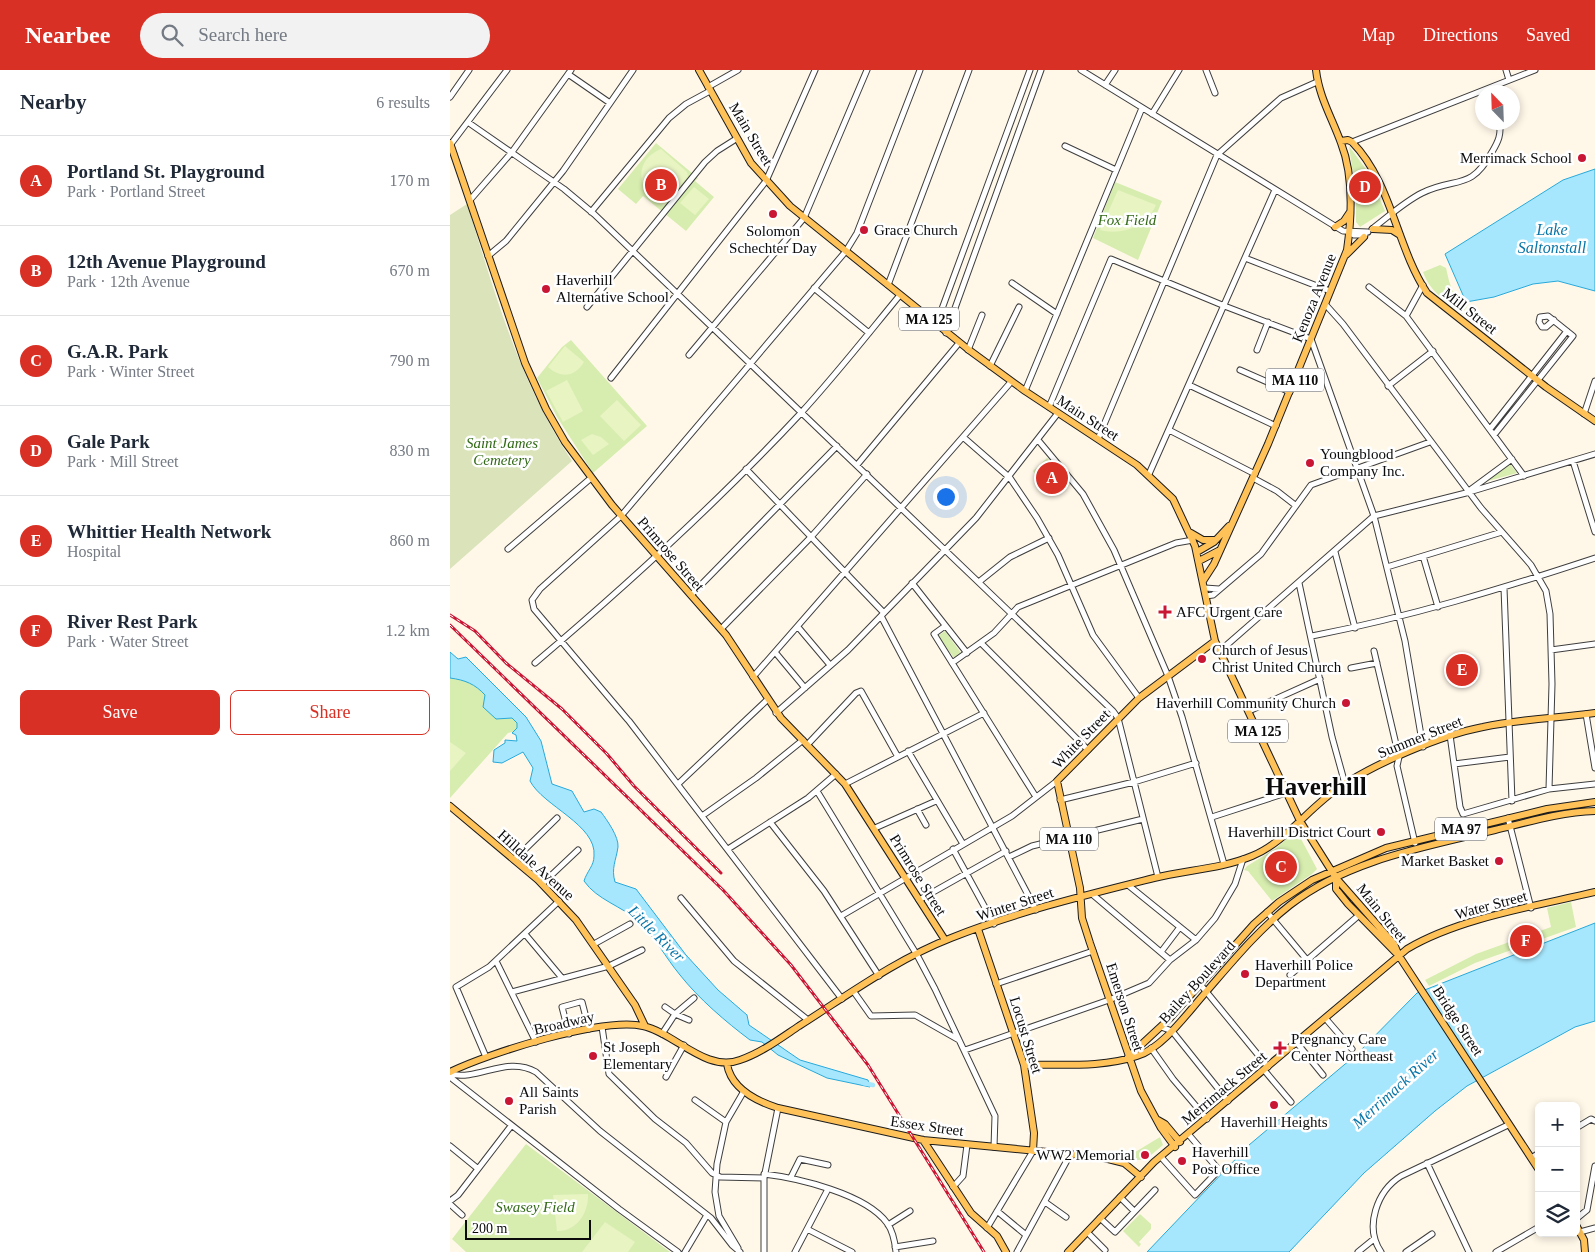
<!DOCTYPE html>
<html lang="en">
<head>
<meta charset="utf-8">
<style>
  body { margin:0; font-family:"Times New Roman",serif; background:#f2f2f3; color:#1f2937 }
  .controls { position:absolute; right:15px; bottom:15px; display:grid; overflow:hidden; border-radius:8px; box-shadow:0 2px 8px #0003 }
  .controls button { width:45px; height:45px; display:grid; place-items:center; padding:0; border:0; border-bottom:1px solid #e0e1e3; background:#fff; color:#1f2937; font:25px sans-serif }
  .compass { position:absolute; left:1025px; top:15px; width:45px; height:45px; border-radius:50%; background:#fff; box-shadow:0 2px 8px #0003; rotate:337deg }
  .scale { position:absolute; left:15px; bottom:12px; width:126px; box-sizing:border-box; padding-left:5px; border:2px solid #0b0b0b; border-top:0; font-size:14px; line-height:18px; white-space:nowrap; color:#0b0b0b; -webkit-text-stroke:4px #fff; paint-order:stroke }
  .you { position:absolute; left:495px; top:426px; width:18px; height:18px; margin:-12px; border:4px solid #fff; border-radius:50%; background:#1a73e8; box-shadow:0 0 0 8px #1a73e833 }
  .badge { display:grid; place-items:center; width:32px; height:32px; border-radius:50%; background:#d93025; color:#fff; font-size:16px; font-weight:700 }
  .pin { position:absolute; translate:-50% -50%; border:2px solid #fff; box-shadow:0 1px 5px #0006 }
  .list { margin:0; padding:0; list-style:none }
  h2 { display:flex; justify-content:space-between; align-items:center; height:65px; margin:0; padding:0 20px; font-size:21px }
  h2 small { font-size:16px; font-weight:400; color:#747a83 }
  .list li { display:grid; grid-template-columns:32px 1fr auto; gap:15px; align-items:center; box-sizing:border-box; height:90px; padding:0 20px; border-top:1px solid #e0e1e3 }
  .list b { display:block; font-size:19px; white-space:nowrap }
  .list p { margin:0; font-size:16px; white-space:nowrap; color:#747a83 }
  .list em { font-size:16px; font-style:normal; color:#747a83 }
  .actions { display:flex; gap:10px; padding:15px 20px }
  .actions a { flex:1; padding:11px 0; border:1px solid #d93025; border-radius:8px; text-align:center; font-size:18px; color:#d93025 }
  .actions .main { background:#d93025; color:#fff }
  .icon { flex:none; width:28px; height:28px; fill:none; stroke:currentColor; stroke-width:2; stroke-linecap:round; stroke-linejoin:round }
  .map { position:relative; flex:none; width:1145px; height:1182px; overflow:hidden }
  header { display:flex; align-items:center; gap:30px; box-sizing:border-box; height:70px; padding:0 25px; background:#d93025; color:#fff }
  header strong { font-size:24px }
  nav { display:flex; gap:28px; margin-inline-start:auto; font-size:18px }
  .search { width:350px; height:45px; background:#f2f2f3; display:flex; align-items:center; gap:12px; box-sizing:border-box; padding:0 18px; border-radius:28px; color:#747a83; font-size:19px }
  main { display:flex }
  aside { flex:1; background:#fff }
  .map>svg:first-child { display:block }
  .green { fill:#d7edaf }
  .cemetery { fill:#dae3b9 }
  .pitch { fill:#e8f4c2 }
  .water { fill:#a7e7fd; stroke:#27a9db }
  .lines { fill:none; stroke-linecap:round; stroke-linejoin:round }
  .canal { stroke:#a7e7fd; stroke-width:4.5 }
  .minor-casing { stroke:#3e3e3e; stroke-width:7 }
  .major-casing { stroke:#1c1c1c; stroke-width:8 }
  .minor { stroke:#fff; stroke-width:5 }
  .major { stroke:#ffc259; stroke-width:6 }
  .rail-casing { stroke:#c91634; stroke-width:3 }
  .rail { stroke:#fff; stroke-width:1; stroke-dasharray:4; stroke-linecap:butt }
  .poi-dot { fill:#c91634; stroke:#fff; stroke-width:2 }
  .labels { text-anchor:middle; stroke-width:5; stroke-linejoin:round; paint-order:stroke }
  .shield { fill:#fff; stroke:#545454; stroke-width:1 }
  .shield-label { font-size:14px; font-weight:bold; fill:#0b0b0b }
  .street-label { font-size:15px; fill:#0b0b0b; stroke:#fff }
  .poi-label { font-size:15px; fill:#0b0b0b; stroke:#fff; text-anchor:start }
  .park-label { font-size:15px; font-style:italic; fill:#316916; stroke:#fff }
  .water-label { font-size:16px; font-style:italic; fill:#0976a9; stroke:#fff }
  .town-label { font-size:25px; font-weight:bold; fill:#0b0b0b; stroke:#fff }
</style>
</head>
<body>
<header>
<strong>Nearbee</strong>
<div class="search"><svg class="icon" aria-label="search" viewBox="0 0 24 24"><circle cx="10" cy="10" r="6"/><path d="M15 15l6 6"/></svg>Search here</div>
<nav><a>Map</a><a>Directions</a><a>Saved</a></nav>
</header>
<main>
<aside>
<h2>Nearby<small>6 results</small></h2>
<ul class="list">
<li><span class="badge">A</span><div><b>Portland St. Playground</b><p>Park · Portland Street</p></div><em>170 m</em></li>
<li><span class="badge">B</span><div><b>12th Avenue Playground</b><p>Park · 12th Avenue</p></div><em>670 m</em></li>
<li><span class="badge">C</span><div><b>G.A.R. Park</b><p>Park · Winter Street</p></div><em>790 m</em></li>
<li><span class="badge">D</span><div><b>Gale Park</b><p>Park · Mill Street</p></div><em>830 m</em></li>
<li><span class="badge">E</span><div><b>Whittier Health Network</b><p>Hospital</p></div><em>860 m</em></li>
<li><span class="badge">F</span><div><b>River Rest Park</b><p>Park · Water Street</p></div><em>1.2 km</em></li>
</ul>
<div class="actions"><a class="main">Save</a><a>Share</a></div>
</aside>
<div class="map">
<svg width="1145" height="1182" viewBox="0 0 1145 1182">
  <rect width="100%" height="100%" fill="#fff8e9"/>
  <!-- green -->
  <path class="green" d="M 206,73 L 248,108 L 245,111 L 264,127 L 236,161 L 193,126 L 186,134 L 168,119 Z
    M 899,76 L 918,102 L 935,141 L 910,157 L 906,152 L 906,125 Z
    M 665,112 L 712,131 L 688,190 L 643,168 Z
    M 990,195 L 996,198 C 1000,215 1001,225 1018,235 L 1012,244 C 996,231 980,222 973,202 Z
    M 121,270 L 197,356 L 143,403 L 107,347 L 87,308 L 112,277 Z
    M 597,388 L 620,415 L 602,425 L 583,401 Z
    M 1059,393 L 1067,403 L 1034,412 Z
    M 495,561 L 511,583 L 504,588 L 488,566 Z
    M 0,605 L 25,613 L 70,654 L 70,660 L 58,663 L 0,728 Z
    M 841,765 L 850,767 L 867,799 L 862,804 L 822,831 L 798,801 L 794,800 L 797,796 L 825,779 Z
    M 1121,832 L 1126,857 L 1025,893 L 979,916 L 975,910 L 1026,884 L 1101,857 L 1097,838 Z
    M 710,1067 L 713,1075 C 699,1086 695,1095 677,1087 Z
    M 76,1074 L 220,1182 L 16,1182 L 2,1169 Z
    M 690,1144 L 701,1154 L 701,1159 L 689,1172 L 691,1174 L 689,1177 L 673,1161 Z"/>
  <!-- cemetery -->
  <path class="cemetery" d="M 17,134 C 45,223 69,312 122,391 L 0,499 L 0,145 Z"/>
  <!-- pitch -->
  <path class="pitch" d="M 211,79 L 237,102 L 238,106 L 214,136 C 188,125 181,91 211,79 Z
    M 244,117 L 259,129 L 245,145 L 230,133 Z
    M 668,120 L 706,135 C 697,156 672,166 650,160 Z
    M 115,276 L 134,292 C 125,307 111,309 98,297 Z
    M 117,310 L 133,341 L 113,352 L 96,321 Z
    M 167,330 L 191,355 L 174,371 L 150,346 Z
    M 142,364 L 151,367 L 159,374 L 143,385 L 131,370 Z
    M 608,406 L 614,413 L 602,421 L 597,415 Z
    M 0,672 L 16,683 L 0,701 Z
    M 138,1124 C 139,1142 127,1162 107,1161 L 103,1125 Z
    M 155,1152 L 185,1172 L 178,1182 L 132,1182 Z"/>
  <!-- water -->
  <path class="water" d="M 1145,99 L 1145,221 L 1108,211 L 1083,214 L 1044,227 L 1016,232 L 995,184 L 1113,110 Z
    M 0,582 L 8,589 L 16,587 L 76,647 L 91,671 L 102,714 L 122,721 L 134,742 L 144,739 L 151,742 C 157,750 169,767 168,777 C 166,791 161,798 165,812 L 186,819 L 236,885 L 268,920 L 297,945 L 299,955 L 350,990 L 418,1010 L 420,1017 L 377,1008 L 328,985 L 312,972 L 300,970 C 276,952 249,929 230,905 C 215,887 206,868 188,851 C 172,836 147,830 134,811 C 137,801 144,796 144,786 C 147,755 93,736 80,711 L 83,698 L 73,682 L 52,693 L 43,692 L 44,680 L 55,673 L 55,670 L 67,671 L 66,665 L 62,663 L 67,658 L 67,653 L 62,648 L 46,649 L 33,637 L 35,625 C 25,614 15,610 0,608 Z
    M 1145,853 L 1145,951 L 1125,957 L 1017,1016 L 985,1041 L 914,1103 L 839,1182 L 697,1182 L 799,1075 L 907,984 L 967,923 Z"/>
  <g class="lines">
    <!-- canal -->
    <path class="canal" d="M 413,1013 L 423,1015"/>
    <defs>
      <path id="minor" d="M 631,0 L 888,158 L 893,161 L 918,162
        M 756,0 L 765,23
        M 1056,0 L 1059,10
        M 118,4 L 160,33
        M 655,15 L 665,0
        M 258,17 L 288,0
        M 0,27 L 19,0
        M 702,44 L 729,0
        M 19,53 L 114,119 L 144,144 L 663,641 L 668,648 L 708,807
        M 902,72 L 1085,0
        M 1,74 L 57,0
        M 615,76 L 666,100
        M 20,130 L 62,82 L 121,0
        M 141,142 L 219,48 L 236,34 L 260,21
        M 922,159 C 938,147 954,132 972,123 C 1006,106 1020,122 1042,82 C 1048,72 1052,64 1049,52
        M 899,162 L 904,165 L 915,165
        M 38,186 L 56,171 L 113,101 L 183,0
        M 795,188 L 880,221
        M 562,213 L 607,244
        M 438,215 L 519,0
        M 919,217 L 956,246 L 1074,406
        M 364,218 L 419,263
        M 875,234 L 893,254 L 1031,438 L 1081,495 L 1096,521 L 1100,544 L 1102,614 L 1099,719
        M 137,237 L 255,92 L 267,81 L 286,69
        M 956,246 L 973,215
        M 486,255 L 580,0
        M 496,263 L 591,0
        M 518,280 L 532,245
        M 807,280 L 818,252
        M 239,285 L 354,148 L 417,0
        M 540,296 L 569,237
        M 790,300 L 840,322
        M 161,308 L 316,111 L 365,0
        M 739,315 L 826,356
        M 938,316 L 983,281
        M 575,321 L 692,38
        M 599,337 L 661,189 L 777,237 L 861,269 L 924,446 L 955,571 L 973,677
        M 1134,344 L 1145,311
        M 1040,359 L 1117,261
        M 719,360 L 805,404
        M 1044,365 L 1123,266 L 1098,246 L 1090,247 L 1089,252 L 1092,257 L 1096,257 L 1104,250
        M 513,367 L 560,408 L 587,448 L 608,485 L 643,565 L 689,628
        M 648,369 L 767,85 L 831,28 L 867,12
        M 588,370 L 633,424 L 664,480 L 718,606 L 732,647 L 774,794
        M 1123,391 L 1145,462
        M 407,395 L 509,273
        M 296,399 L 434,543
        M 699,404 L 825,120
        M 803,408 L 827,421 L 845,435
        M 1020,420 L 1062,389
        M 58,479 L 141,408
        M 885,482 L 905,558
        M 973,486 L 988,537
        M 937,497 L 1052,462
        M 530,511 L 560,487 L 599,468
        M 462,513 L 517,583
        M 849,513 L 882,667 L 895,714
        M 755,518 L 769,519
        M 1054,518 L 1062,731
        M 241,525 L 387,376
        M 756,526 L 763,525 L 811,484 L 861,415 L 980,372
        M 431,546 L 586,840
        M 495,556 L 484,564 L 586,727
        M 348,557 L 380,595
        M 271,559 L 361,467 L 417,404
        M 862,566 C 959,547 1051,519 1145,488
        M 531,573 L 638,680
        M 771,580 L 924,446 L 1016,423 L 1145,384
        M 1101,580 L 1145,574
        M 924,581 L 949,687 L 947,696 L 965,773
        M 325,582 L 355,618
        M 85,593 C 177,515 268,432 350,344 C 385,306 417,265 450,225
        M 502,593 L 544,563 L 568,537 L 726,473 L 743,470
        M 901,598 L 927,593
        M 303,607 L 561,312
        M 799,641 L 870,609
        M 326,643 L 398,580 L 526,448 L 608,343
        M 1136,644 L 1145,698
        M 178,650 L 84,539 L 82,530 L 90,519 L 171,446 L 396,181 L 407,163 L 470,0
        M 179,651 L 392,929
        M 1000,665 L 1010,737 L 1013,744 L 1099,719 L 1145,714
        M 357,675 L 406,623 L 411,621 L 448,687
        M 458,681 L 513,774
        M 1004,694 L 1060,687
        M 228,714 L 317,630
        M 395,714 L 534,643
        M 367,721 L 467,885 L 485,919 L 545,1046 L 544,1077
        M 610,730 L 684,712 L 746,693
        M 467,739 L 476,755
        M 252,746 L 306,708 L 353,670
        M 762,747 L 836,723
        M 1058,748 L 1081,838
        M 320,752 L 374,821 L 429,906
        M 425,758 L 486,731
        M 278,779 L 358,728 L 386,704
        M 503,779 L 544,854
        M 559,787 L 582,776 L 693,749
        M 64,790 L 107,748
        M 92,814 L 128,780
        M 678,815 L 746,870
        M 642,824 L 720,890
        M 231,828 L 284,891 L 358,950
        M 469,830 L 556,781
        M 817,842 L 857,890
        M 391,846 L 562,746 L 607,711
        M 75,864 L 112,908
        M 144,874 L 180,854
        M 711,882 L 730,857
        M 46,891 L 86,972
        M 840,905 L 908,846
        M 546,914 L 643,881
        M 750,914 L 818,997
        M 62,922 L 159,896 L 192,880
        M 404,922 L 421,946 L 465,945 L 509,970
        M 215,937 L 225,944 L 239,950
        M 876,949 L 902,979
        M 152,957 L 159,1004 L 205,1049 L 236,1073 L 262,1103 L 270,1107 L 314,1108
        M 711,957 L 722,961 L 778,1031
        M 119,964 L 112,937 L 130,932 L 132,932 L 139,959
        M 212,964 L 225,944 L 244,928
        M 847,973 L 873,1005
        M 701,978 L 723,1009 L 757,1049
        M 515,980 L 659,930 L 699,913 L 720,890 L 746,870 L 765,848 L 785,814 L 793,789
        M 36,987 L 6,917 L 39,897 L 109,831
        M 814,1000 L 841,1032
        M 0,1004 C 29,1011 57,985 86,1002 L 150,1061 L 261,1148 L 282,1175 L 290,1182
        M 0,1007 L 169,1139 L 228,1182
        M 216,1007 L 234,975
        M 245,1030 L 276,1052
        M 1126,1058 L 1141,1049 L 1145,1051
        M 0,1076 L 27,1098
        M 711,1087 L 745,1125 L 769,1100 L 739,1065
        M 1081,1088 L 1089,1083
        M 977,1093 L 1019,1182
        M 314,1104 C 348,1108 416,1124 437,1153 C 443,1161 445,1172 446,1182
        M 341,1107 L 350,1089 L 378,1095
        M 503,1117 L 513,1106 L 517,1075
        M 670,1127 L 684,1141
        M 0,1131 L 8,1125 L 61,1056
        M 595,1132 L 616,1147
        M 0,1134 L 12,1145
        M 547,1141 L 576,1165
        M 650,1148 L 665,1162 L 705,1120
        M 1126,1149 L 1137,1140 L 1145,1096
        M 438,1155 L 460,1141
        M 537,1158 L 583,1081
        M 357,1159 L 402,1182
        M 637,1162 L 655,1180
        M 1130,1162 L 1145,1158
        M 445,1177 L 483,1171
        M 288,1178 L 269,1146 L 265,1122 L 267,1094 L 276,1052 L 294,1021
        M 235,1182 L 257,1145
        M 314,1182 L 314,1108 L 328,1038
        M 345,1182 L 378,1119
        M 567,1182 L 621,1083
        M 908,1182 L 924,1169
        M 931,1182 C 914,1157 927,1121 951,1106 L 1058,1055
        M 956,1182 L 982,1164
        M 1046,1182 L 1089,1157"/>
      <path id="major" d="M 249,0 L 301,93 L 340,136 L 519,280 L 575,321 L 687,395 L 723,429 L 745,476 L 765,571 L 850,751 L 886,808 L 944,874 L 949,886 L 1089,1100
        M 891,71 L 898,70 L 902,72 C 942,113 946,176 977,223 L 1096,317 L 1145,351
        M 0,73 L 75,293 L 96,339 L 115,372 L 162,435 L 276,565 L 331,648 L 395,714 L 495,870
        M 885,157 L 894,151 L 900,142
        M 923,159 L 942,160 L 950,165
        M 896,185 L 914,167
        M 741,463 L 753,470 L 765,470
        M 747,482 L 764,472 L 779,456
        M 749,491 L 770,480
        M 753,511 L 764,494 L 818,374 L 897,180 C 902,145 904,106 891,73 C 882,48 869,27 866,0
        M 0,736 L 88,810 L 126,850 L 185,935 L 195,956
        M 886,808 L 886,819 L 898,834 L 948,885
        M 528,859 L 574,995 L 584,1063 L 583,1081
        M 678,987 L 720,948 L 804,854 L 829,832 L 862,810 L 936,778 L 1097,739 L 1145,732
        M 277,994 C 281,1018 306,1031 328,1038 L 473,1070 L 650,1087 L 674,1093 L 691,1107
        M 574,995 C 611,994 652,998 687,986 C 713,978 738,942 756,922 C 782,892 808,860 840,835 C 898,790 975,777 1045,760 C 1078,752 1111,742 1145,741
        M 0,1002 C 39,983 152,947 193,956 C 225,963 256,1003 290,990 C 311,983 331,968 349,956 C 398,925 447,889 501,868 C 566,842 636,825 704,808 C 736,800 771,799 802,786 C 836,772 859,737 890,717 C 926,693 991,665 1033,657 C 1070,649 1108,648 1145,643
        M 708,1050 L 715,1054 L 730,1072
        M 473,1070 L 521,1143 L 547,1166 L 556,1182
        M 725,1077 L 711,1058 L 691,1021 L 640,873 L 632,848 L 630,818 L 607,711 L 689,628 L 765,571
        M 1126,1155 L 1134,1170 L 1135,1182
        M 618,1182 L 704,1092 L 957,879 C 1009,848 1086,836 1145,822"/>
    </defs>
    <!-- minor casing -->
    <use href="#minor" class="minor-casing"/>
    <!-- major casing -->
    <use href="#major" class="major-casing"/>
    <!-- minor -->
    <use href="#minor" class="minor"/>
    <!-- major -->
    <use href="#major" class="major"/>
    <defs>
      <path id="rail" d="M 0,545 L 25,561 L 56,593 L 112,639 L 157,684 L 184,716 L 271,803
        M 0,555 L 273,820 L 341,895 L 418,995 L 534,1182"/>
    </defs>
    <!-- rail casing -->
    <use href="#rail" class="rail-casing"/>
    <!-- rail -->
    <use href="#rail" class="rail"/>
  </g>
  <!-- markers -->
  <g class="poi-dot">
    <circle cx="1132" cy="88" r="5"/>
    <circle cx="323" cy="144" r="5"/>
    <circle cx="414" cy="160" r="5"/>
    <circle cx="96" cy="219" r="5"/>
    <circle cx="860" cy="393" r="5"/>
    <path d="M712.5 534.5h5v5h5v5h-5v5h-5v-5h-5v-5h5z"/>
    <circle cx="752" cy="589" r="5"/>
    <circle cx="896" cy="633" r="5"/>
    <circle cx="931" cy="762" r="5"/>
    <circle cx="1049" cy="791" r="5"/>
    <circle cx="795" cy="904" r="5"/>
    <path d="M827.5 970.5h5v5h5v5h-5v5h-5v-5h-5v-5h5z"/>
    <circle cx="143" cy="986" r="5"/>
    <circle cx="59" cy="1031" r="5"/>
    <circle cx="824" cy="1035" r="5"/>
    <circle cx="695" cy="1085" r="5"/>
    <circle cx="732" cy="1091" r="5"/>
  </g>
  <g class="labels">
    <!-- shield labels -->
    <g class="shield">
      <rect x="449" y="237.5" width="60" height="23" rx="4"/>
      <rect x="816" y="298.5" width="58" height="23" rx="4"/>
      <rect x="778" y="649.5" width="60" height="23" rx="4"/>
      <rect x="985" y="747.5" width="52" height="23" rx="4"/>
      <rect x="590" y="757.5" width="58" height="23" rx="4"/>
    </g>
    <g class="shield-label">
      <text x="479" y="254">MA 125</text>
      <text x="845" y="315">MA 110</text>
      <text x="808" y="666">MA 125</text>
      <text x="1011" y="764">MA 97</text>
      <text x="619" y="774">MA 110</text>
    </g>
    <!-- street labels -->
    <g class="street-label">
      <text transform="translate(301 64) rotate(59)" y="5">Main Street</text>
      <text transform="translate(864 228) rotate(-68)" y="5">Kenoza Avenue</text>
      <text transform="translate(1020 241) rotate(38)" y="5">Mill Street</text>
      <text transform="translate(638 348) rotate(33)" y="5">Main Street</text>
      <text transform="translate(221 484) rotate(49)" y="5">Primrose Street</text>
      <text transform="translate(970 667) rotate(-22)" y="5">Summer Street</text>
      <text transform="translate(631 669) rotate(-46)" y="5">White Street</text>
      <text transform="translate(86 795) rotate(42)" y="5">Hilldale Avenue</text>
      <text transform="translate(468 805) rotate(58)" y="5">Primrose Street</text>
      <text transform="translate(565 834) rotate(-18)" y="5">Winter Street</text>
      <text transform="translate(1041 835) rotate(-15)" y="5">Water Street</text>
      <text transform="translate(932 843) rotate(51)" y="5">Main Street</text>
      <text transform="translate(747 912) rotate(-48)" y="5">Bailey Boulevard</text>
      <text transform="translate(675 937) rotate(72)" y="5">Emerson Street</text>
      <text transform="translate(1008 951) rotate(57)" y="5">Bridge Street</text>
      <text transform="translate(114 953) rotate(-13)" y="5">Broadway</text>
      <text transform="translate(576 965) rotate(73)" y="5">Locust Street</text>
      <text transform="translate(774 1018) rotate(-40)" y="5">Merrimack Street</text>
      <text transform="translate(477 1056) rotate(8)" y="5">Essex Street</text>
    </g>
    <!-- poi labels -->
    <g class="poi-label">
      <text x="1122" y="93" text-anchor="end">Merrimack School</text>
      <text x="424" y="165">Grace Church</text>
      <text x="323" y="166" text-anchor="middle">Solomon<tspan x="323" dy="17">Schechter Day</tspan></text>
      <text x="106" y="215">Haverhill<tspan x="106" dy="17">Alternative School</tspan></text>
      <text x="870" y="389">Youngblood<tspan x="870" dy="17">Company Inc.</tspan></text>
      <text x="726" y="547">AFC Urgent Care</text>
      <text x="762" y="585">Church of Jesus<tspan x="762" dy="17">Christ United Church</tspan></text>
      <text x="886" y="638" text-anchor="end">Haverhill Community Church</text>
      <text x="921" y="767" text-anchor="end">Haverhill District Court</text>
      <text x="1039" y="796" text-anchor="end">Market Basket</text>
      <text x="805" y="900">Haverhill Police<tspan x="805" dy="17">Department</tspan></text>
      <text x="841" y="974">Pregnancy Care<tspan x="841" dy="17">Center Northeast</tspan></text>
      <text x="153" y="982">St Joseph<tspan x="153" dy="17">Elementary</tspan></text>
      <text x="69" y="1027">All Saints<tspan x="69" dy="17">Parish</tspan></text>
      <text x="824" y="1057" text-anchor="middle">Haverhill Heights</text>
      <text x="742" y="1087">Haverhill<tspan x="742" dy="17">Post Office</tspan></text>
      <text x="685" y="1090" text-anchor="end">WW2 Memorial</text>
    </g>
    <!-- park labels -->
    <g class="park-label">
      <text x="677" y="155">Fox Field</text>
      <text x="52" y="378">Saint James<tspan x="52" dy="17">Cemetery</tspan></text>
      <text x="85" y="1142">Swasey Field</text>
    </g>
    <!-- water labels -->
    <g class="water-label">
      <text x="1102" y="165">Lake<tspan x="1102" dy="18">Saltonstall</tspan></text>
      <text transform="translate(207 863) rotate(45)" y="6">Little River</text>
      <text transform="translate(945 1018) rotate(-42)" y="6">Merrimack River</text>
    </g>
    <!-- town labels -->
    <g class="town-label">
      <text x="866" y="725">Haverhill</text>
    </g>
  </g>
</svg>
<div class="controls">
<button>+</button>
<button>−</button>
<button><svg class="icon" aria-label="layers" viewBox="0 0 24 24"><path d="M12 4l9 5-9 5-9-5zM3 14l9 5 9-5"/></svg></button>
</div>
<svg class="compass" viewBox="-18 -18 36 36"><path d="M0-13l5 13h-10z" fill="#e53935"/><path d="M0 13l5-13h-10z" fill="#747a83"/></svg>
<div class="scale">200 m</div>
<div class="you"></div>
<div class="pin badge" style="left:602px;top:408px">A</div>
<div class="pin badge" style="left:211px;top:115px">B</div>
<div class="pin badge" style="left:831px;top:797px">C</div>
<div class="pin badge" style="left:915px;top:117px">D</div>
<div class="pin badge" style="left:1012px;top:600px">E</div>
<div class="pin badge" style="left:1076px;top:871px">F</div>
</div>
</main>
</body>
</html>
